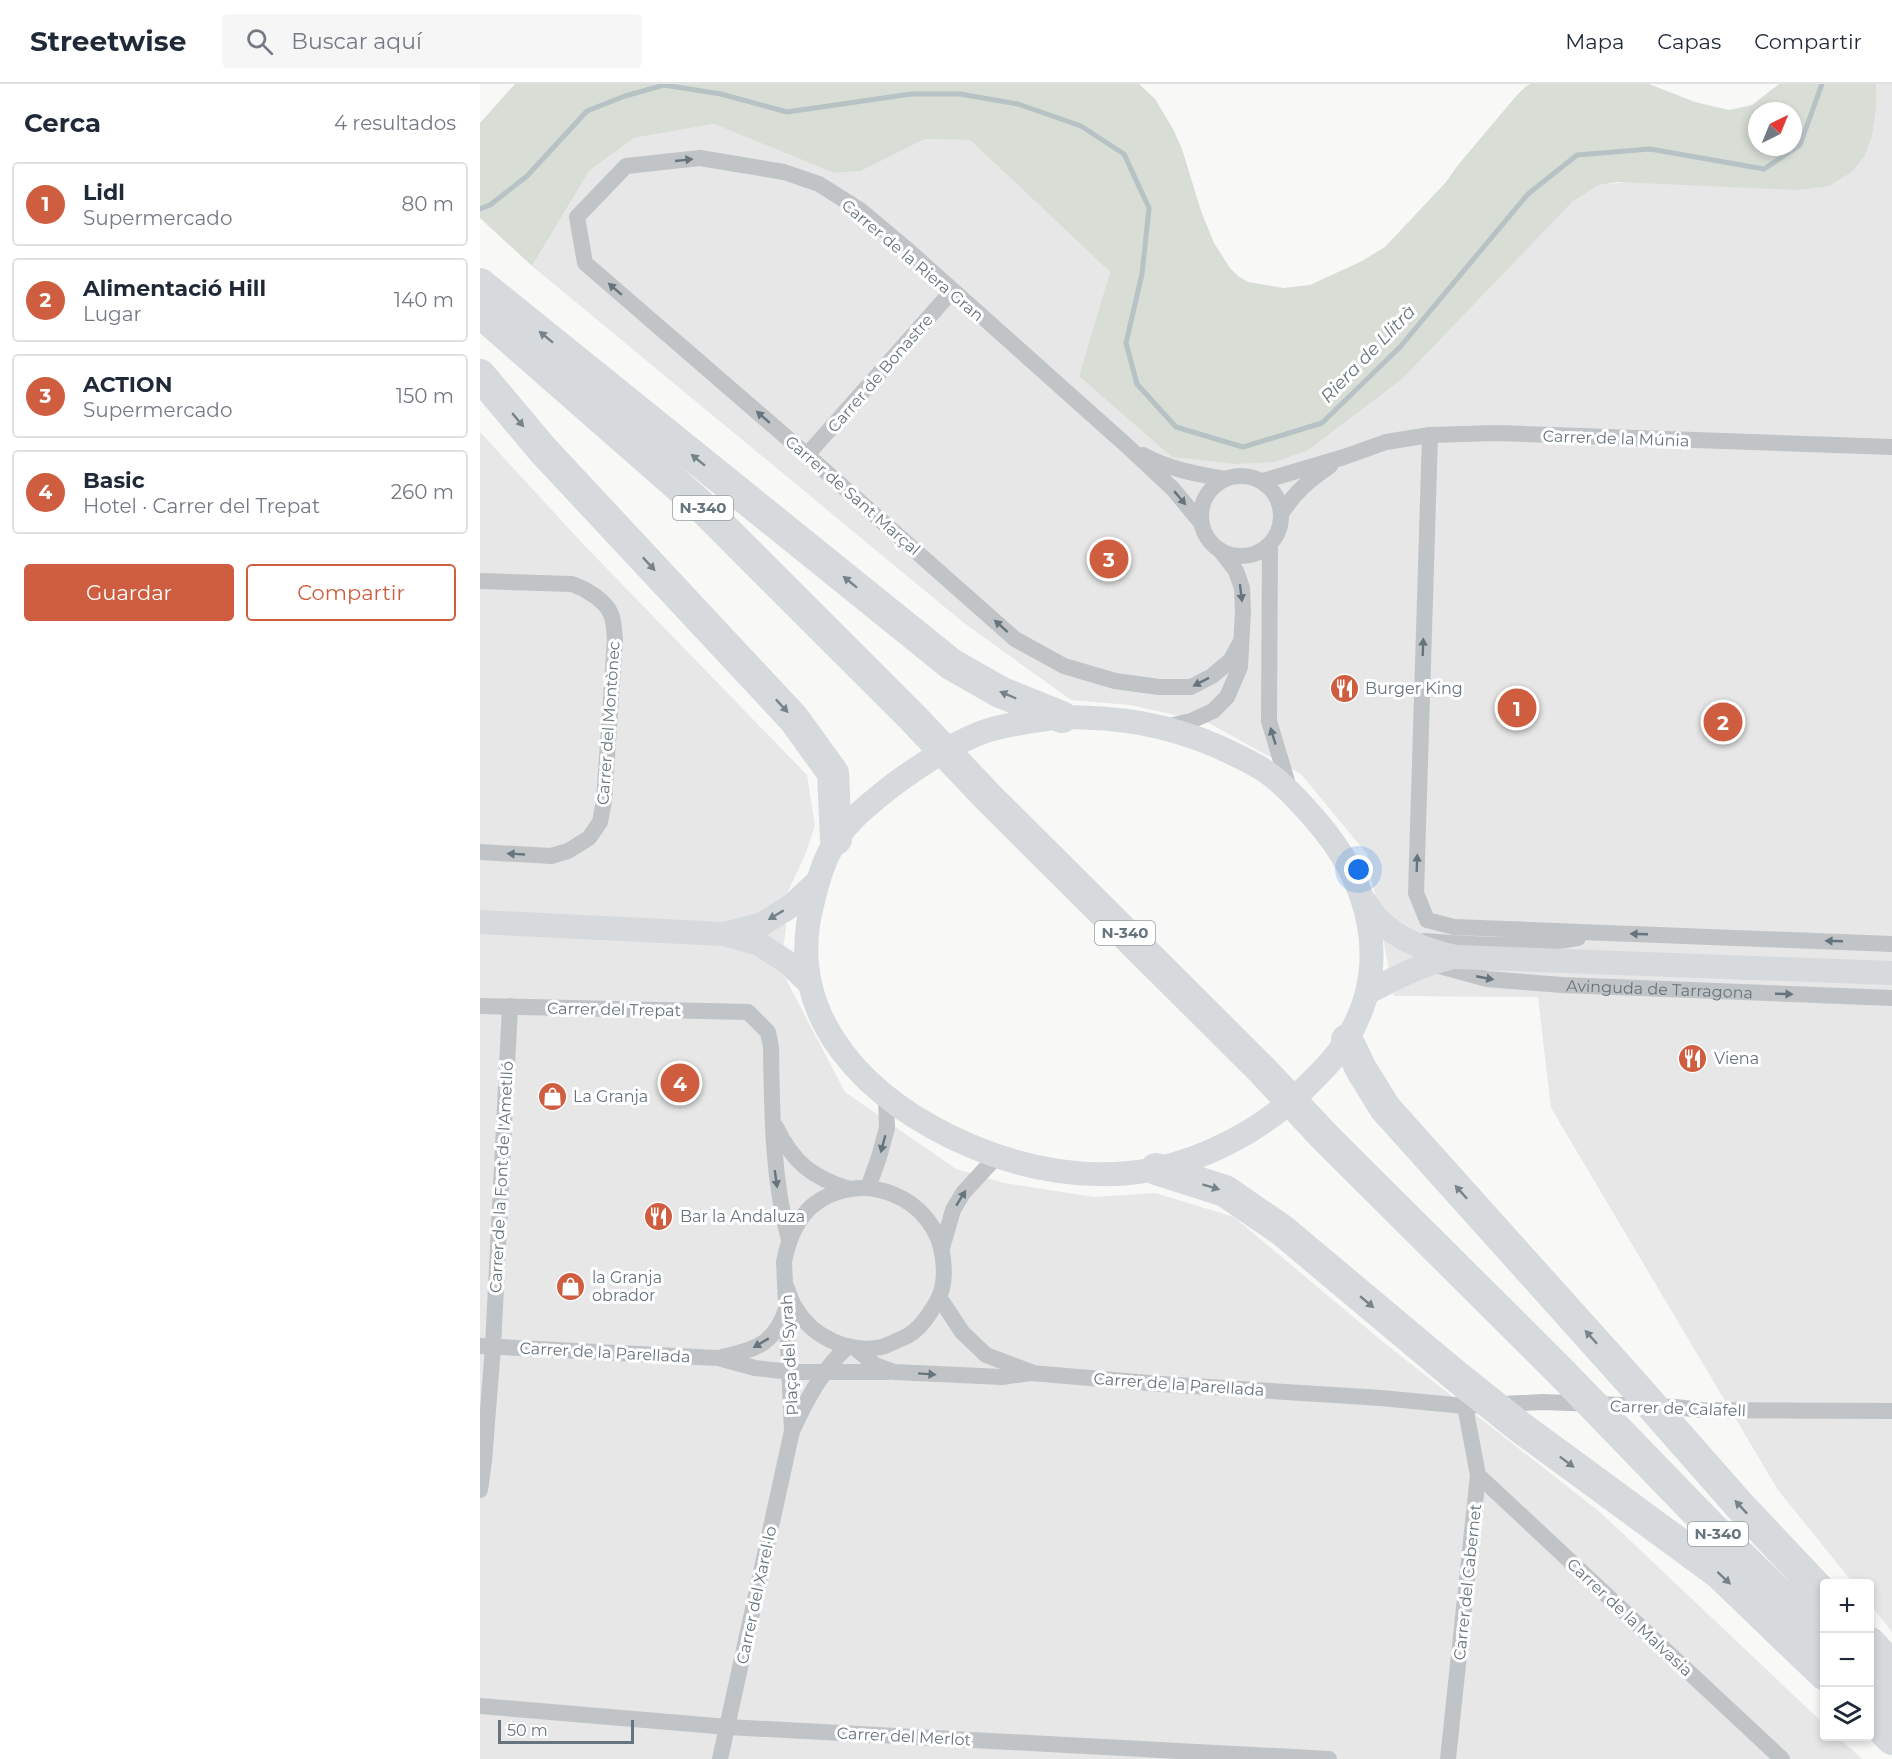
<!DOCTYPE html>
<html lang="es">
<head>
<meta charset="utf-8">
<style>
  body { margin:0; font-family:Montserrat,sans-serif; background:#f6f6f7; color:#1f2937 }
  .controls { position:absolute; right:18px; bottom:18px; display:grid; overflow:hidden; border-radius:6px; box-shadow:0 3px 9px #0003 }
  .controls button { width:54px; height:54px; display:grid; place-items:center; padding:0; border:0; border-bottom:2px solid #e0e1e3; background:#fff; color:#1f2937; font:30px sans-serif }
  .compass { position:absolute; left:1268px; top:18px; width:54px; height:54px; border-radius:50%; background:#fff; box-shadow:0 3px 9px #0003; rotate:43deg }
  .scale { position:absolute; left:18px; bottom:15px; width:136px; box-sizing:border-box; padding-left:6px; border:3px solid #66747d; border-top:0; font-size:16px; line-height:21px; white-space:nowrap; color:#66747d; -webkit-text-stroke:4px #fff; paint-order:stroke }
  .you { position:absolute; left:879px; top:786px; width:21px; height:21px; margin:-15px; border:4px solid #fff; border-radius:50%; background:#1a73e8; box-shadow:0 0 0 9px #1a73e833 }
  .badge { display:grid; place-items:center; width:39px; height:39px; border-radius:50%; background:#cf5d3f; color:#fff; font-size:20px; font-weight:700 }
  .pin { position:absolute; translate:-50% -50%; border:3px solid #fff; box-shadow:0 2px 6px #0006 }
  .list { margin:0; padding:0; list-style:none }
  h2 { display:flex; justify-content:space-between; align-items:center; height:78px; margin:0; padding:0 24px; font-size:26px }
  h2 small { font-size:20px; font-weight:400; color:#747a83 }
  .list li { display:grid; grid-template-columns:39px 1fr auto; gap:18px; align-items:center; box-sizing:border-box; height:84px; margin:0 12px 12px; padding:0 12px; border:2px solid #e0e1e3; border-radius:6px }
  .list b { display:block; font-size:22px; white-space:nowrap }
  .list p { margin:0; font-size:20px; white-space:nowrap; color:#747a83 }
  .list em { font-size:20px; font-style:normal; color:#747a83 }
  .actions { display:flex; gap:12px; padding:18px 24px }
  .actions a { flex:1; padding:14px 0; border:2px solid #cf5d3f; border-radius:6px; text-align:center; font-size:21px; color:#cf5d3f }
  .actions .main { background:#cf5d3f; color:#fff }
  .icon { flex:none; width:33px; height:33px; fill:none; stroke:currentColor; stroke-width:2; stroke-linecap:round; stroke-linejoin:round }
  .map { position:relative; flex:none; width:1412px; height:1675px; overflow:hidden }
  header { display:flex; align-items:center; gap:36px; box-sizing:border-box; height:84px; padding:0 30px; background:#fff; border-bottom:2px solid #e0e1e3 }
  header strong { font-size:28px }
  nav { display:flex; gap:33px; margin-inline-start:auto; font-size:21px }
  .search { width:420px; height:54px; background:#f6f6f7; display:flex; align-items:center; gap:15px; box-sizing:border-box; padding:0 21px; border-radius:6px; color:#747a83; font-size:22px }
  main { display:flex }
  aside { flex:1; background:#fff }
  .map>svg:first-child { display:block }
  .built { fill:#e6e7e6 }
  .green { fill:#d8ddd6; fill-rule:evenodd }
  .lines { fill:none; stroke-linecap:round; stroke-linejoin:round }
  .stream { stroke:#b7c2c5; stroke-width:5 }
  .street { stroke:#c0c4c7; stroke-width:16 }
  .secondary { stroke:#d6dadd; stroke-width:24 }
  .highway { stroke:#d6dadd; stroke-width:32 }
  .oneway { fill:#66747d }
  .oneway2 { fill:#77838b }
  .labels { text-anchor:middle; stroke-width:6; stroke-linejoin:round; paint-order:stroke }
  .shield { fill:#fff; stroke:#949ea4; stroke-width:1.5 }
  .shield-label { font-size:15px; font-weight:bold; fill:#66747d }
  .street-label { font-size:16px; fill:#66747d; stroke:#fff }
  .poi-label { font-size:16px; fill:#66747d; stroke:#fff; text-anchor:start }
  .water-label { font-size:18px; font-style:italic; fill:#67797f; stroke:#fff }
</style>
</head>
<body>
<header>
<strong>Streetwise</strong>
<div class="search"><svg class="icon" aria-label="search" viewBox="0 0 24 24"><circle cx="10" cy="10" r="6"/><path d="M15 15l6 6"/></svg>Buscar aquí</div>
<nav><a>Mapa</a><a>Capas</a><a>Compartir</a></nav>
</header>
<main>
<aside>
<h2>Cerca<small>4 resultados</small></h2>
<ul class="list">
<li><span class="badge">1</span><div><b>Lidl</b><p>Supermercado</p></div><em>80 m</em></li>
<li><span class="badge">2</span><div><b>Alimentació Hill</b><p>Lugar</p></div><em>140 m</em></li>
<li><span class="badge">3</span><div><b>ACTION</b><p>Supermercado</p></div><em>150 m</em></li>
<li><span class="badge">4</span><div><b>Basic</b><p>Hotel · Carrer del Trepat</p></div><em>260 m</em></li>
</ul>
<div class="actions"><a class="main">Guardar</a><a>Compartir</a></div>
</aside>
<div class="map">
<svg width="1412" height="1675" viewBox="0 0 1412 1675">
  <rect width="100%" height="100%" fill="#f8f8f6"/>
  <!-- built -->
  <path class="built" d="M 1396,0 L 1412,0 L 1412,1548 L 1390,1520 L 1390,1500 L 1373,1499 L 1298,1406 L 1071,1024 L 1058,913 L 914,912 L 887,770 L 821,690 L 727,638 L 650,621 L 591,616 L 484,539 L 52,182 L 109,87 L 154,54 L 234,40 L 354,89 L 381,87 L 445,55 L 490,56 L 630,188 L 599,293 L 1092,118 L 1119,101 L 1385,71 L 1392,53 L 1396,25 Z
    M 0,348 L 104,461 L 327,691 L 335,741 L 326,769 L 305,814 L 306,844 L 300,884 L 365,1008 L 476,1085 L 524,1099 L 614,1113 L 675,1109 L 754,1133 L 903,1258 L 1121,1429 L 1344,1640 L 1344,1652 L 1358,1653 L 1382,1675 L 0,1675 Z"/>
  <!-- green -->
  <path class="green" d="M 35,0 L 659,0 L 675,15 L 693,45 L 702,65 L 721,127 L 734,159 L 750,184 L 758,192 L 768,198 L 804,204 L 830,201 L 882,177 L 905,163 L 966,98 L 978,81 L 1037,11 L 1046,2 L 1051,0 L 1169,0 L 1215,18 L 1249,26 L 1272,21 L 1299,0 L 1396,0 L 1396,25 L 1392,53 L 1385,71 L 1373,87 L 1349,102 L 1318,106 L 1138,98 L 1119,101 L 1092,118 L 922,295 L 828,366 L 795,378 L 756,380 L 692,373 L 599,292 L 630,188 L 490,56 L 445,55 L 381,87 L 354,89 L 234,40 L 154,54 L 109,87 L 52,182 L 0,134 L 0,39 ZM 1277,27 L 1313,27 L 1313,63 L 1277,63 Z"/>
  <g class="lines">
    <!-- stream -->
    <path class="stream" d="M 0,125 L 10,121 L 47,92 L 107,27 L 145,12 L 184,1 L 241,10 L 307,28 L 431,10 L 480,10 L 538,20 L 601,42 L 644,70 L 669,124 L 662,190 L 646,259 L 657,300 L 696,343 L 763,363 L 842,339 L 920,263 L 1048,110 L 1097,71 L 1170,65 L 1284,85 L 1320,61 L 1342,0"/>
    <!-- street -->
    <g class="street">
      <path d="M 950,351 L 936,809 L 947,836 L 974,843 L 1412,860"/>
      <path d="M 327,371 L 472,207"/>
      <path d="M 663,371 C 688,385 717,390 745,395"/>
      <circle cx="761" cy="432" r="40"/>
      <path d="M 783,397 L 864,373 L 906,358 L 950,351 L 1016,349 L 1412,363"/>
      <path d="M 801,430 C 816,407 828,397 850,382"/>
      <path d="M 722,440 L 693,405 L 646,361 L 430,168 L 380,126 L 339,100 L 304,88 L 220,74 L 146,82 L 97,133 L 105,179 L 327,371 L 535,555 L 584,582 L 635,597 L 679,603 L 711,603 L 732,592 L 750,577 L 761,557"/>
      <path d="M 790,461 L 789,637 L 810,707"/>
      <path d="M 0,497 L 92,500 C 106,505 125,516 131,530 C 134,537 134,547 135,555 L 124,717 L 120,738 L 109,754 L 88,767 L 71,772 L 0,768"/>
      <path d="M 685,643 L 711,637 L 733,627 L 747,613 L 760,583 L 763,527 L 762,504 L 756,487 L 740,466"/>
      <path d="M 944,857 C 995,861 1047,864 1098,854"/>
      <path id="s1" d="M 952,880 L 1007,895 L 1082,901 L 1412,914"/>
      <path d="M 0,922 L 268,928 L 288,948 L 291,963 C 292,1028 292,1093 309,1156"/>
      <path d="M 296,1043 C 313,1078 331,1093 369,1105"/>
      <path d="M 388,1104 L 399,1073 L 407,1044 L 406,1014"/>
      <path d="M 462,1164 L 473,1126 L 483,1109 L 516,1073"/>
      <path d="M 305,1200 C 309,1208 311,1218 316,1225 C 333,1253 368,1270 402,1263 C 408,1261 416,1257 423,1254 C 438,1248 448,1233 456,1219 C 464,1206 465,1190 463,1175 C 457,1113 380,1082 332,1122 C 315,1137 308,1157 304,1178 L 312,1347"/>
      <path d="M 459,1213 L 482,1248 L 506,1271 L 551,1288"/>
      <path d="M 0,1262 L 238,1274 L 275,1284 L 310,1288 L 408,1288"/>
      <path d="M 375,1264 L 395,1281 L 414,1288 L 522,1293 L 551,1289 L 681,1300 L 901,1314 L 985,1322 L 1062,1318 L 1195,1323 L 1222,1326 L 1412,1327"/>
      <path d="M 242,1273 C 276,1265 293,1261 306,1226"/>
      <path d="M 998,1391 L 1302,1675"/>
      <path d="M 0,1406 L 4,1377 L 13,1263 L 30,922"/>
      <path d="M 0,1622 L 248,1643 L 849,1675"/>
      <path d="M 240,1675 L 312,1347 C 327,1315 342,1286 368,1262"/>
      <path d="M 968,1675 L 998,1391 L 985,1322"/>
    </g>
    <!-- secondary -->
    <path class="secondary" d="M 582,633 C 639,633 686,640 739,663 C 753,670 768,676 782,685 C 802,698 818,716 834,734 C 890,797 913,880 867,955 C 856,974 840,989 825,1004 C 784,1044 728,1075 671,1086 C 610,1097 547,1086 491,1062 C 390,1019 301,935 333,817 C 338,797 344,774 356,757 C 369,735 393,717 413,701 C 439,682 473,659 503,648 C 528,639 556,637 582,633 Z
      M 885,818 C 890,824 894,832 900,837 C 920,857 948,867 976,873 L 1412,889
      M 0,838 L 244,850 L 279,860 L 307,878 L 329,899
      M 244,850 L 282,840 L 311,822 L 338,797
      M 887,909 C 917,893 940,881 973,873"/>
    <!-- highway -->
    <path class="highway" d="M 0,200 L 471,580 L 520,608 L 582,633
      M 0,228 L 218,419 L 433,634 L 508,713 L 782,986 L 845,1053 L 1080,1287 L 1231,1443 L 1344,1554
      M 0,291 L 62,365 L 314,635 L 353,689 L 356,755
      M 867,956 L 881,985 L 905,1024 L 1150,1297 L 1260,1422 L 1344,1511
      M 676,1085 L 745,1107 L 803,1147 L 976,1292 L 1040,1343 L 1239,1489 L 1344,1590
      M 1390,1559 L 1412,1583
      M 1390,1598 L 1412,1620
      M 1390,1633 L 1412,1655"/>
  </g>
  <!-- one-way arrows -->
  <defs><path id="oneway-solid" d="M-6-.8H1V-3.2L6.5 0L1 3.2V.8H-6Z" transform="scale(1.5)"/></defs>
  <g class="oneway">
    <use href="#oneway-solid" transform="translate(204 76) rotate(-6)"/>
    <use href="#oneway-solid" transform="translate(135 205) rotate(-139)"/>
    <use href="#oneway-solid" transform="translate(283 333) rotate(-139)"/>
    <use href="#oneway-solid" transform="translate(700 414) rotate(50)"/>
    <use href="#oneway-solid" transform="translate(761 509) rotate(83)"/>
    <use href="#oneway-solid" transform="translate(521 542) rotate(-138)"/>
    <use href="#oneway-solid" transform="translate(943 563) rotate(-88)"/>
    <use href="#oneway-solid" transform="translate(721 598) rotate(153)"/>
    <use href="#oneway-solid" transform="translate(793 652) rotate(-107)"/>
    <use href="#oneway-solid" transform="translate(36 770) rotate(-177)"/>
    <use href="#oneway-solid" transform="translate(937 779) rotate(-88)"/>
    <use href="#oneway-solid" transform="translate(1159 850) rotate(-178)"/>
    <use href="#oneway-solid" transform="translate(1354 857) rotate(-178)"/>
    <use href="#oneway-solid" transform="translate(1005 894) rotate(11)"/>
    <use href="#oneway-solid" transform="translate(1304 910) rotate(2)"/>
    <use href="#oneway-solid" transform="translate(403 1060) rotate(105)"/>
    <use href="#oneway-solid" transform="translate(296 1095) rotate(82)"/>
    <use href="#oneway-solid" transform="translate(481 1114) rotate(-58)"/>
    <use href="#oneway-solid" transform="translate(281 1259) rotate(149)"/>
    <use href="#oneway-solid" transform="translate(447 1290) rotate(4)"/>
  </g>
  <g class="oneway2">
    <use href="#oneway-solid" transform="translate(66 253) rotate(-141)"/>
    <use href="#oneway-solid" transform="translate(38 336) rotate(50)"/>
    <use href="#oneway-solid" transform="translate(218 376) rotate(-141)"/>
    <use href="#oneway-solid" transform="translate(169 480) rotate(47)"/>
    <use href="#oneway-solid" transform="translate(370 498) rotate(-141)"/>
    <use href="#oneway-solid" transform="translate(528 611) rotate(-157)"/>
    <use href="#oneway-solid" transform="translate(302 622) rotate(47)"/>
    <use href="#oneway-solid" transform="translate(296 831) rotate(149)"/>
    <use href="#oneway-solid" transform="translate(731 1103) rotate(17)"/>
    <use href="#oneway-solid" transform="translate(981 1108) rotate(-132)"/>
    <use href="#oneway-solid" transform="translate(887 1218) rotate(40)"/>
    <use href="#oneway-solid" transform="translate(1111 1253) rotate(-132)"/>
    <use href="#oneway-solid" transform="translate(1087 1378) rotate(37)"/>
    <use href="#oneway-solid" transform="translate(1261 1423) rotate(-133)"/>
    <use href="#oneway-solid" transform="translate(1244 1494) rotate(43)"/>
  </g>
  <!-- icons -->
  <defs>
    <symbol id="restaurant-disc" viewBox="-11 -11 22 22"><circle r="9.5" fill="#cf5d3f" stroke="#fff"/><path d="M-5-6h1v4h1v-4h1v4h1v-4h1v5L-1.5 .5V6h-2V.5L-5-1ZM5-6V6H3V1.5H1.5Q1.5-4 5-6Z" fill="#fff"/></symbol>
    <symbol id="shop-disc" viewBox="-11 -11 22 22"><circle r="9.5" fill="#cf5d3f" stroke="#fff"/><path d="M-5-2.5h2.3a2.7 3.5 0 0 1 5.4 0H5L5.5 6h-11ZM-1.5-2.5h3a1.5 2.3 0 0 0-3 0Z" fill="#fff"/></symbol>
  </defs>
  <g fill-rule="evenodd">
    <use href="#restaurant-disc" x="848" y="588" width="33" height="33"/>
    <use href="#restaurant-disc" x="1196" y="958" width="33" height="33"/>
    <use href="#shop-disc" x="56" y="996" width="33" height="33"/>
    <use href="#restaurant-disc" x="162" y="1116" width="33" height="33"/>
    <use href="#shop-disc" x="74" y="1186" width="33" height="33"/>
  </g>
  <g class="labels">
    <!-- shield labels -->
    <g class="shield">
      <rect x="193" y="412" width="60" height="24" rx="4.5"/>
      <rect x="615" y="837" width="60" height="24" rx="4.5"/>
      <rect x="1208" y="1438" width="60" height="24" rx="4.5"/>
    </g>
    <g class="shield-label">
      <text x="223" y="429">N-340</text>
      <text x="645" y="854">N-340</text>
      <text x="1238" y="1455">N-340</text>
    </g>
    <!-- street labels -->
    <g class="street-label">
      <text transform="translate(433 176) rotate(40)" y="6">Carrer de la Riera Gran</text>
      <text transform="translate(400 289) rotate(-49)" y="6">Carrer de Bonastre</text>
      <text transform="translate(1136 354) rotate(2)" y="6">Carrer de la Múnia</text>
      <text transform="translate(373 411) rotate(41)" y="6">Carrer de Sant Marçal</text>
      <text transform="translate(128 639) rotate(-86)" y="6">Carrer del Montònec</text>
      <text dy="6" stroke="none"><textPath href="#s1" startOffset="230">Avinguda de Tarragona</textPath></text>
      <text transform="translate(134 925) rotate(1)" y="6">Carrer del Trepat</text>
      <text transform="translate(21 1093) rotate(-87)" y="6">Carrer de la Font de l'Ametlló</text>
      <text transform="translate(125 1268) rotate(3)" y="6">Carrer de la Parellada</text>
      <text transform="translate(309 1271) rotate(-93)" y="6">Plaça del Syrah</text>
      <text transform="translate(699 1300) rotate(4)" y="6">Carrer de la Parellada</text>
      <text transform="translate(1198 1324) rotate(2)" y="6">Carrer de Calafell</text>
      <text transform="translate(987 1498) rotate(-84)" y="6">Carrer del Cabernet</text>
      <text transform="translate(276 1511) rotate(-78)" y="6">Carrer del Xarel·lo</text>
      <text transform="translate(1150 1533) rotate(43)" y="6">Carrer de la Malvasia</text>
      <text transform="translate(424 1652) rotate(3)" y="6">Carrer del Merlot</text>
    </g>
    <!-- poi labels -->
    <g class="poi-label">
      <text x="885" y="610">Burger King</text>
      <text x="1234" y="980">Viena</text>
      <text x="93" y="1018">La Granja</text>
      <text x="200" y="1138">Bar la Andaluza</text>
      <text x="112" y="1199">la Granja<tspan x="112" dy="18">obrador</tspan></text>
    </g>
    <!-- water labels -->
    <g class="water-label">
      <text transform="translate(888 270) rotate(-46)" y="6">Riera de Llitrà</text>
    </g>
  </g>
</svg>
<div class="controls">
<button>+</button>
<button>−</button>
<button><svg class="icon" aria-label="layers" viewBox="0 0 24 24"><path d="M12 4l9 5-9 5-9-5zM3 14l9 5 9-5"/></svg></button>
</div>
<svg class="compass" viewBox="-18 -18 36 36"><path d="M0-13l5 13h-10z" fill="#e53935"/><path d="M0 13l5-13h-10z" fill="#747a83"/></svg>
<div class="scale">50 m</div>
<div class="you"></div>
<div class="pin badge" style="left:1037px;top:624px">1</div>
<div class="pin badge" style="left:1243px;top:638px">2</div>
<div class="pin badge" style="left:629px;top:475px">3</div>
<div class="pin badge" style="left:200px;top:999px">4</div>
</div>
</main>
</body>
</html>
